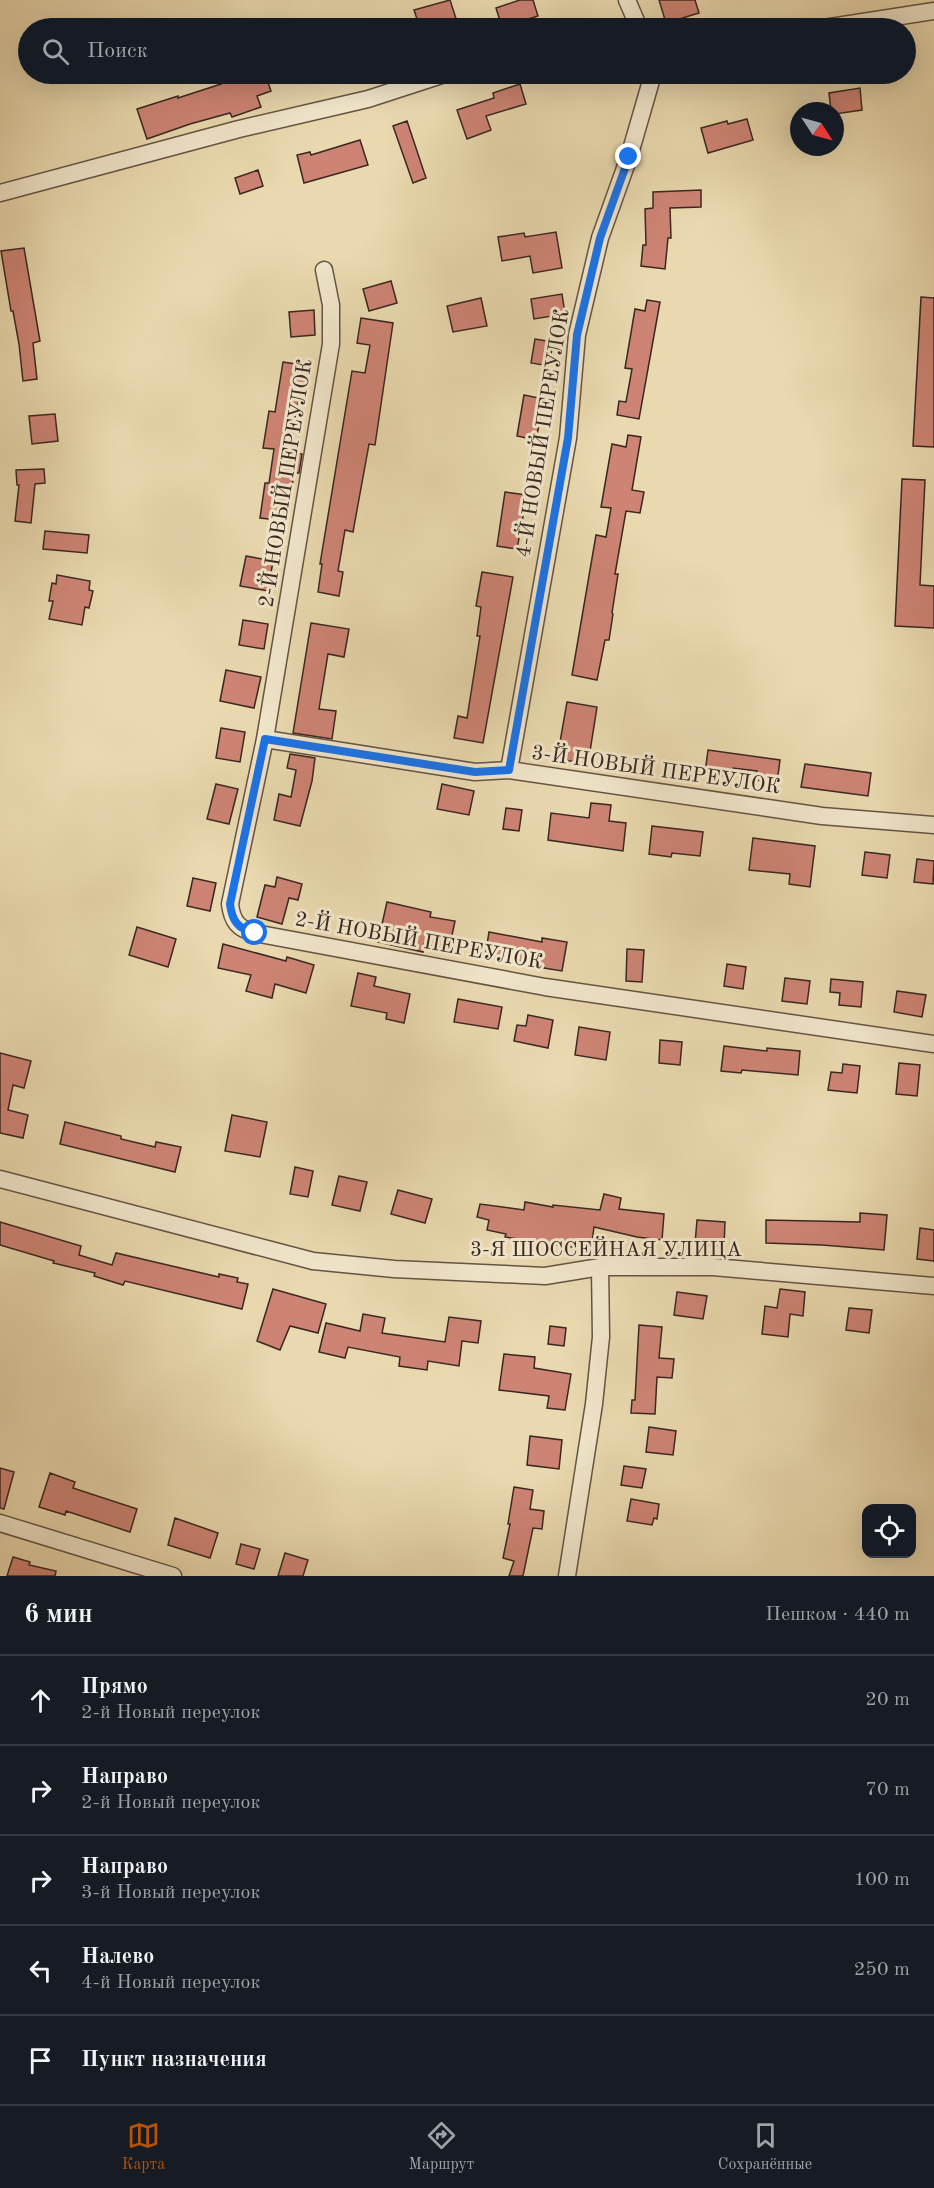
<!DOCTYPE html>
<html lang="ru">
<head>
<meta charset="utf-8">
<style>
  body { margin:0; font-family:"Old Standard TT",serif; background:#20242c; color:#f1f3f6 }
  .controls { position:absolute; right:18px; bottom:18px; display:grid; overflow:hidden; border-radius:12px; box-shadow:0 6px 24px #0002 }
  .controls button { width:54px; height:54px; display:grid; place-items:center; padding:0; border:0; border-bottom:2px solid #363941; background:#171b24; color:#f1f3f6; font:30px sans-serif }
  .compass { position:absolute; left:790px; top:102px; width:54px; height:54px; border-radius:50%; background:#171b24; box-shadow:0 6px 24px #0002; rotate:126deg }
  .stop { position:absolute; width:18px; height:18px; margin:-14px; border:4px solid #1a73e8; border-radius:50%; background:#fff }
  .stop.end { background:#1a73e8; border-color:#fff; box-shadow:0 2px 6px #0008 }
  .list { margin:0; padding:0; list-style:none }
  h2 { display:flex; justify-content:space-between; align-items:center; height:78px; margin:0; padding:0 24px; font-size:26px }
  h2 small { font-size:20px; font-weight:400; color:#9ea1a6 }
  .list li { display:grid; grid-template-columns:39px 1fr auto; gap:18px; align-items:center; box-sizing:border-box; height:90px; padding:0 24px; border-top:2px solid #363941 }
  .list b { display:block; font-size:22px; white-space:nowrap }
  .list p { margin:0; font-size:20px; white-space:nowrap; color:#9ea1a6 }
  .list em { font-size:20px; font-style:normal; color:#9ea1a6 }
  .icon { flex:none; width:33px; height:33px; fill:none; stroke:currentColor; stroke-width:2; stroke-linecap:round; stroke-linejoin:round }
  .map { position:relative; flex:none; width:934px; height:1576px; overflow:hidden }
  .search { position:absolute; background:#171b24; box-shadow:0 6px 24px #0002; left:18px; right:18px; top:18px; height:66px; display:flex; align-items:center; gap:15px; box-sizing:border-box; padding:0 21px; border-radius:33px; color:#9ea1a6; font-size:22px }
  .sheet { height:528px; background:#171b24 }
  nav { display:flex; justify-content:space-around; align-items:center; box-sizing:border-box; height:84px; border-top:2px solid #363941; background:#171b24; font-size:16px; color:#9ea1a6 }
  nav a { display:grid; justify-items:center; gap:3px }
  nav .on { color:#b45309 }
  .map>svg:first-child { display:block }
  .building { fill:#ce8475; stroke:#392720; stroke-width:1.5 }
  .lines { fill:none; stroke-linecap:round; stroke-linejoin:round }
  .minor-casing { stroke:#655444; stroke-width:19 }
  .minor { stroke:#f1e6cb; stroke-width:16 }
  .route { stroke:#1a73e8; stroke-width:8 }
  .labels { text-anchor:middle; stroke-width:6; stroke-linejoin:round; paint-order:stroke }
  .street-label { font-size:21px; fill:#392720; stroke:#f1e6cb }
</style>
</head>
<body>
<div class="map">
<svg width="934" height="1576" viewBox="0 0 934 1576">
  <rect width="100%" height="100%" fill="#ead9af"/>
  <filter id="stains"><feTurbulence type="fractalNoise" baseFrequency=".00333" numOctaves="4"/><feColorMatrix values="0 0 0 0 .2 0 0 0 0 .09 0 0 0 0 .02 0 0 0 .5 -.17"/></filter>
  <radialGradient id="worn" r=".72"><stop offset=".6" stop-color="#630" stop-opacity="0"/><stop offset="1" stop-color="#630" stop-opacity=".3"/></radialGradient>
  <!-- building -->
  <path class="building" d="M 450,0 L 459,28 L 420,28 L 414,10 Z
    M 520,0 L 533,0 L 538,16 L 502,27 L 496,8 Z
    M 659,0 L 695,0 L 699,13 L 666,23 Z
    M 245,74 L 265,74 L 271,91 L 257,96 L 261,107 L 232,117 L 230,113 L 190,124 L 147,139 L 137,109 L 178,96 L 178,98 L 221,84 L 220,82 Z
    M 520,84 L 526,104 L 486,116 L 491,130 L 467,139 L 457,110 L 494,98 L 493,93 Z
    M 860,88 L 862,110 L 835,114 L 835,111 L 831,111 L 829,93 Z
    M 747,119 L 753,140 L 708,153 L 701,128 L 727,121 L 728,124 Z
    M 407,121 L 426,178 L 413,183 L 393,126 Z
    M 360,140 L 368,165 L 304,183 L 297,155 L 310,152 L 311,155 Z
    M 258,170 L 263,186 L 240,194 L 235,178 Z
    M 701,190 L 701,207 L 670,208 L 671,238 L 668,238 L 665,269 L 641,266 L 643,245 L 646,245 L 645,209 L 653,208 L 653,192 Z
    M 556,232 L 562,268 L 533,273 L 530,256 L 502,261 L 498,237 L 524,233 L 525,237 Z
    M 24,248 L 40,341 L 33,343 L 37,379 L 23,381 L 19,344 L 13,311 L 11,311 L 1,251 Z
    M 391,281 L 397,303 L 369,311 L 363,289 Z
    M 562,294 L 565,314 L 534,319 L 531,299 Z
    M 921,297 L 934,298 L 934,447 L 913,446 Z
    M 481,298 L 487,326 L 453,332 L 447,306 Z
    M 647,300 L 660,302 L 639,419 L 617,415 L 619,401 L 626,402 L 632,369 L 625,368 L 635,309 L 645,311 Z
    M 314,310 L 315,335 L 291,337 L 289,312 Z
    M 361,318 L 393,323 L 375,445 L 369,444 L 353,532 L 345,530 L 338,571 L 343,572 L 339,596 L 318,592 L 322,564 L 320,564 L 352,371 L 365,373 L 370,345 L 357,343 Z
    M 535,339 L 553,342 L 549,366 L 531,363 Z
    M 283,362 L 309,366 L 304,396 L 299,395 L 290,452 L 302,454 L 299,473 L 294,473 L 287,521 L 260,518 L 265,483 L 269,483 L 274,449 L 263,448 L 269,411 L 275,412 Z
    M 524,395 L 544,399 L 536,440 L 517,436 Z
    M 55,414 L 58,441 L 32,444 L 29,416 Z
    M 628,435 L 641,437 L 632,490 L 644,492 L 640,513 L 626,511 L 615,574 L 618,574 L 612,613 L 613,614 L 609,640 L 605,640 L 597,680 L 572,675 L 596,535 L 606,537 L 611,508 L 601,507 L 612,444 L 626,447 Z
    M 44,469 L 45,483 L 35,484 L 31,523 L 15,521 L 19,485 L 17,485 L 16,470 Z
    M 902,479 L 925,480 L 920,585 L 934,586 L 934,628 L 895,626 Z
    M 505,492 L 527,495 L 517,549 L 497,546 Z
    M 45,531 L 89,535 L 87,553 L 43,549 Z
    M 246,556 L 273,561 L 268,591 L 240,586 Z
    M 482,572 L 513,577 L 483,743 L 454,738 L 458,716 L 467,718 L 480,636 L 477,636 L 481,607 L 476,606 Z
    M 57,575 L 90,581 L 89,590 L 93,591 L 89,608 L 85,607 L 82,625 L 49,619 L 53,601 L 49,601 L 52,583 L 56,584 Z
    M 243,620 L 268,624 L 264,649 L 239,645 Z
    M 311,623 L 349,629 L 344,657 L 328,654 L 319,709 L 336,711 L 332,739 L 293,733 Z
    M 226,670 L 261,677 L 254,708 L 220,701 Z
    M 567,702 L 597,707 L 588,764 L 557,759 Z
    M 221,728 L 245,732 L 240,762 L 216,758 Z
    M 708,750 L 780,760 L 777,783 L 756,780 L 757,771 L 733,768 L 731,777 L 705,773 Z
    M 290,754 L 315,758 L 312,781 L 300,826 L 274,820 L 279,794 L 291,797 L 296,770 L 287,768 Z
    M 805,764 L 871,773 L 868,796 L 801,787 Z
    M 216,784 L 238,789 L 229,824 L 207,819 Z
    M 442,784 L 474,791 L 469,815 L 437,809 Z
    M 591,803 L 611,805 L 609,821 L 626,823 L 623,851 L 548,840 L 551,813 L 589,818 Z
    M 506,808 L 522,810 L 519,831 L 503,829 Z
    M 652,826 L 703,832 L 700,856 L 672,853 L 671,857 L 649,854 Z
    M 753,838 L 815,846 L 810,887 L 789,884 L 790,874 L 749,870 Z
    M 865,852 L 890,855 L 887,878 L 862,875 Z
    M 917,859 L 934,861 L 933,884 L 914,882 Z
    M 277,877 L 302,884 L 298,900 L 289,898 L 282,924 L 257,917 L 265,885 L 275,887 Z
    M 193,878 L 216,883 L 210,911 L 187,906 Z
    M 387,902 L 431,912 L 430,917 L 455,921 L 449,949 L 424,944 L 423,952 L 378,942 Z
    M 137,927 L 176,939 L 168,967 L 129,955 Z
    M 489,932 L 542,942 L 542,938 L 567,942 L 562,971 L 538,967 L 538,965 L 499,957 L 498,959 L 485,957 Z
    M 223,944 L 286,961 L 287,957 L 314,965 L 306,993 L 275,984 L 272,998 L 246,991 L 251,975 L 218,968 Z
    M 627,949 L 644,950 L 642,982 L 626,981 Z
    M 727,964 L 746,967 L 743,989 L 724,986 Z
    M 358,973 L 376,977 L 374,986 L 410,994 L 404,1023 L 386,1019 L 387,1013 L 351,1006 Z
    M 785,978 L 810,981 L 807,1004 L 782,1001 Z
    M 831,979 L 863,982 L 861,1007 L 839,1005 L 840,993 L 830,992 Z
    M 897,991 L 926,995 L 922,1017 L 894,1012 Z
    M 458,999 L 502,1007 L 498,1029 L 454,1022 Z
    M 528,1015 L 553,1020 L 548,1048 L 514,1041 L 517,1025 L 526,1026 Z
    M 579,1027 L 610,1032 L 606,1060 L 575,1055 Z
    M 660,1040 L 682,1042 L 680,1065 L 659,1063 Z
    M 724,1046 L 767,1051 L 767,1048 L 800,1051 L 798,1075 L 742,1070 L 741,1073 L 721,1071 Z
    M 0,1053 L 31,1061 L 24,1088 L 13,1085 L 8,1110 L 28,1115 L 23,1138 L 0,1133 Z
    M 899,1063 L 920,1065 L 917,1096 L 896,1094 Z
    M 843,1064 L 860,1066 L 857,1093 L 828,1090 L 831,1072 L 842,1073 Z
    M 232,1115 L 267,1122 L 260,1157 L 225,1151 Z
    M 65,1122 L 121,1136 L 121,1139 L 155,1147 L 156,1142 L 181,1147 L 175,1172 L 60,1144 Z
    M 295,1167 L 313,1171 L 308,1197 L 290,1194 Z
    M 339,1176 L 367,1182 L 360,1211 L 332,1205 Z
    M 398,1190 L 432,1199 L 425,1223 L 391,1214 Z
    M 604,1194 L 621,1198 L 619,1209 L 664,1214 L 662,1240 L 637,1237 L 594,1227 L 591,1250 L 505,1237 L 506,1234 L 487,1230 L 489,1220 L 477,1217 L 480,1204 L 524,1210 L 525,1202 L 553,1207 L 553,1205 L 600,1210 Z
    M 860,1213 L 887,1215 L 884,1250 L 822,1245 L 766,1243 L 766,1220 L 860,1222 Z
    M 697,1220 L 725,1222 L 724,1246 L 695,1244 Z
    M 0,1222 L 81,1246 L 79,1255 L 112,1265 L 116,1253 L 219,1277 L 219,1274 L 238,1278 L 237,1282 L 248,1284 L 242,1309 L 125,1281 L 123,1285 L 94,1276 L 95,1273 L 53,1263 L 54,1261 L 0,1245 Z
    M 920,1228 L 934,1230 L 934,1261 L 917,1259 Z
    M 273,1289 L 326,1304 L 318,1333 L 290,1326 L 280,1350 L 257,1341 Z
    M 780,1289 L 805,1292 L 803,1316 L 790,1314 L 788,1337 L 762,1334 L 765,1306 L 777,1308 Z
    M 677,1292 L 707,1296 L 703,1319 L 674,1315 Z
    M 849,1308 L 872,1310 L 869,1333 L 846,1330 Z
    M 363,1314 L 385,1318 L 382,1333 L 445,1342 L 449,1317 L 481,1321 L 478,1343 L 462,1341 L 459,1366 L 428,1361 L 427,1370 L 399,1366 L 400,1357 L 348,1347 L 345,1358 L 319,1352 L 326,1323 L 360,1331 Z
    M 639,1325 L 662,1327 L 659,1358 L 674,1359 L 672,1378 L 657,1377 L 655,1414 L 631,1413 L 632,1400 L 635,1400 Z
    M 550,1326 L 566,1328 L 564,1346 L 548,1344 Z
    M 504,1354 L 535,1357 L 534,1368 L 571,1374 L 565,1410 L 547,1408 L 549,1396 L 499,1390 Z
    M 649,1427 L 676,1431 L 673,1455 L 646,1452 Z
    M 530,1436 L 562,1440 L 559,1469 L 527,1465 Z
    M 624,1466 L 646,1469 L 642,1488 L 621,1485 Z
    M 0,1468 L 14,1472 L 4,1509 L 0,1508 Z
    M 50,1473 L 75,1482 L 73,1488 L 137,1509 L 130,1532 L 66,1511 L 65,1515 L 39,1507 Z
    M 514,1487 L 533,1490 L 530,1509 L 544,1511 L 542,1529 L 533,1528 L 523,1576 L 509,1576 L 514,1561 L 503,1558 L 510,1524 L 508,1524 Z
    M 631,1499 L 659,1504 L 657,1519 L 654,1518 L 652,1525 L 627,1521 Z
    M 175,1518 L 218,1533 L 210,1558 L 168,1545 Z
    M 241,1544 L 260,1549 L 254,1569 L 236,1564 Z
    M 285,1553 L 308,1560 L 303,1576 L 278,1576 Z
    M 13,1557 L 30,1562 L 29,1565 L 56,1571 L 55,1576 L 7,1576 Z"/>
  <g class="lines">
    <defs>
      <path id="minor" d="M 627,0 L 639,28
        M 824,28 L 934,11
        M 0,193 L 239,129 L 368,99 L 445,74
        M 324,270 L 331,305 L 331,344 L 265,739 L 230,904 C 232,921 238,929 255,933 L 545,987 L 934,1044
        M 265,739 L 475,772 L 509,770 L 822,816 L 934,825
        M 509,770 L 568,438 L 577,335 L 600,238 L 629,157 L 653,74
        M 0,1179 L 313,1261 L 394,1269 L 545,1276 L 600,1267 L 713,1267 L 934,1286
        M 0,1523 L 173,1576
        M 567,1576 L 594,1404 L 601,1337 L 600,1267"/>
    </defs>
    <!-- minor casing -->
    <use href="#minor" class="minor-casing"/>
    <!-- minor -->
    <use href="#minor" class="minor"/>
  </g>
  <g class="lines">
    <!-- route -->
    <path class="route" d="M 255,933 C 238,929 232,921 230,904 L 265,739 L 475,772 L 509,770 L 568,438 L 577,335 L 600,238 L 629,157"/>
  </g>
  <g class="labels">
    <!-- street labels -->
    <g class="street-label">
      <text transform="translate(542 433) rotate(-81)" y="7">4-Й НОВЫЙ ПЕРЕУЛОК</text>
      <text transform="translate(285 483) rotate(-81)" y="7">2-Й НОВЫЙ ПЕРЕУЛОК</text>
      <text transform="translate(656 769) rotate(8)" y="7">3-Й НОВЫЙ ПЕРЕУЛОК</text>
      <text transform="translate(419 940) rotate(10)" y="7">2-Й НОВЫЙ ПЕРЕУЛОК</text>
      <text x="606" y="1256">3-Я ШОССЕЙНАЯ УЛИЦА</text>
    </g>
  </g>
  <rect width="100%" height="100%" filter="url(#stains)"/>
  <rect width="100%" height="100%" fill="url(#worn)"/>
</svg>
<div class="controls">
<button><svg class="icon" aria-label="locate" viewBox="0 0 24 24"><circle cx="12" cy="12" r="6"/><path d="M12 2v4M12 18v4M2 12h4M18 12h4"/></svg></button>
</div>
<svg class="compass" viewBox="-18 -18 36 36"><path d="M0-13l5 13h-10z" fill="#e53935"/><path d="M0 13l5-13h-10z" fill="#9ea1a6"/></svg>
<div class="stop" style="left:255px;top:933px"></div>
<div class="stop end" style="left:629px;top:157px"></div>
<div class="search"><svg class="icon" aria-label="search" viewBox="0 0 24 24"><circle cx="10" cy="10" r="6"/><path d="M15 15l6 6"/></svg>Поиск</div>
</div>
<section class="sheet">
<h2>6 мин<small>Пешком · 440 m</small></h2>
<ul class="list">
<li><svg class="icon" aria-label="ahead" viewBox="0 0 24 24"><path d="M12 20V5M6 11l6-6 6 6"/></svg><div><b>Прямо</b><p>2-й Новый переулок</p></div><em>20 m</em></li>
<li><svg class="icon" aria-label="right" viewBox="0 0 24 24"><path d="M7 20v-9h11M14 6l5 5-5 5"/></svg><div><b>Направо</b><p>2-й Новый переулок</p></div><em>70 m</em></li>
<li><svg class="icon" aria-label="right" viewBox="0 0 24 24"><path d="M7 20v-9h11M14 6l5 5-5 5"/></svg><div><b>Направо</b><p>3-й Новый переулок</p></div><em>100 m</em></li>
<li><svg class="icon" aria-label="left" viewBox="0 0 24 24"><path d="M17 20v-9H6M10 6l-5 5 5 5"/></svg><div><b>Налево</b><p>4-й Новый переулок</p></div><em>250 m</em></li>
<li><svg class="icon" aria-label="arrive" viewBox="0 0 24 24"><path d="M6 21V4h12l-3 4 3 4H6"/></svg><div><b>Пункт назначения</b></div></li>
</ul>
</section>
<nav>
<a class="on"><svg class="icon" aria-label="map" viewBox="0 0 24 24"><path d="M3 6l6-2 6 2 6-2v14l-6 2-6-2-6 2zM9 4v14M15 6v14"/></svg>Карта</a>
<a><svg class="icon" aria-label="directions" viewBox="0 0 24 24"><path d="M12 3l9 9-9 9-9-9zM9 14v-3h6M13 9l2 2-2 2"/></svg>Маршрут</a>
<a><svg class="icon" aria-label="saved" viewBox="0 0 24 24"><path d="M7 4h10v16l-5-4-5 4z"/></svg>Сохранённые</a>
</nav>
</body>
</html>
